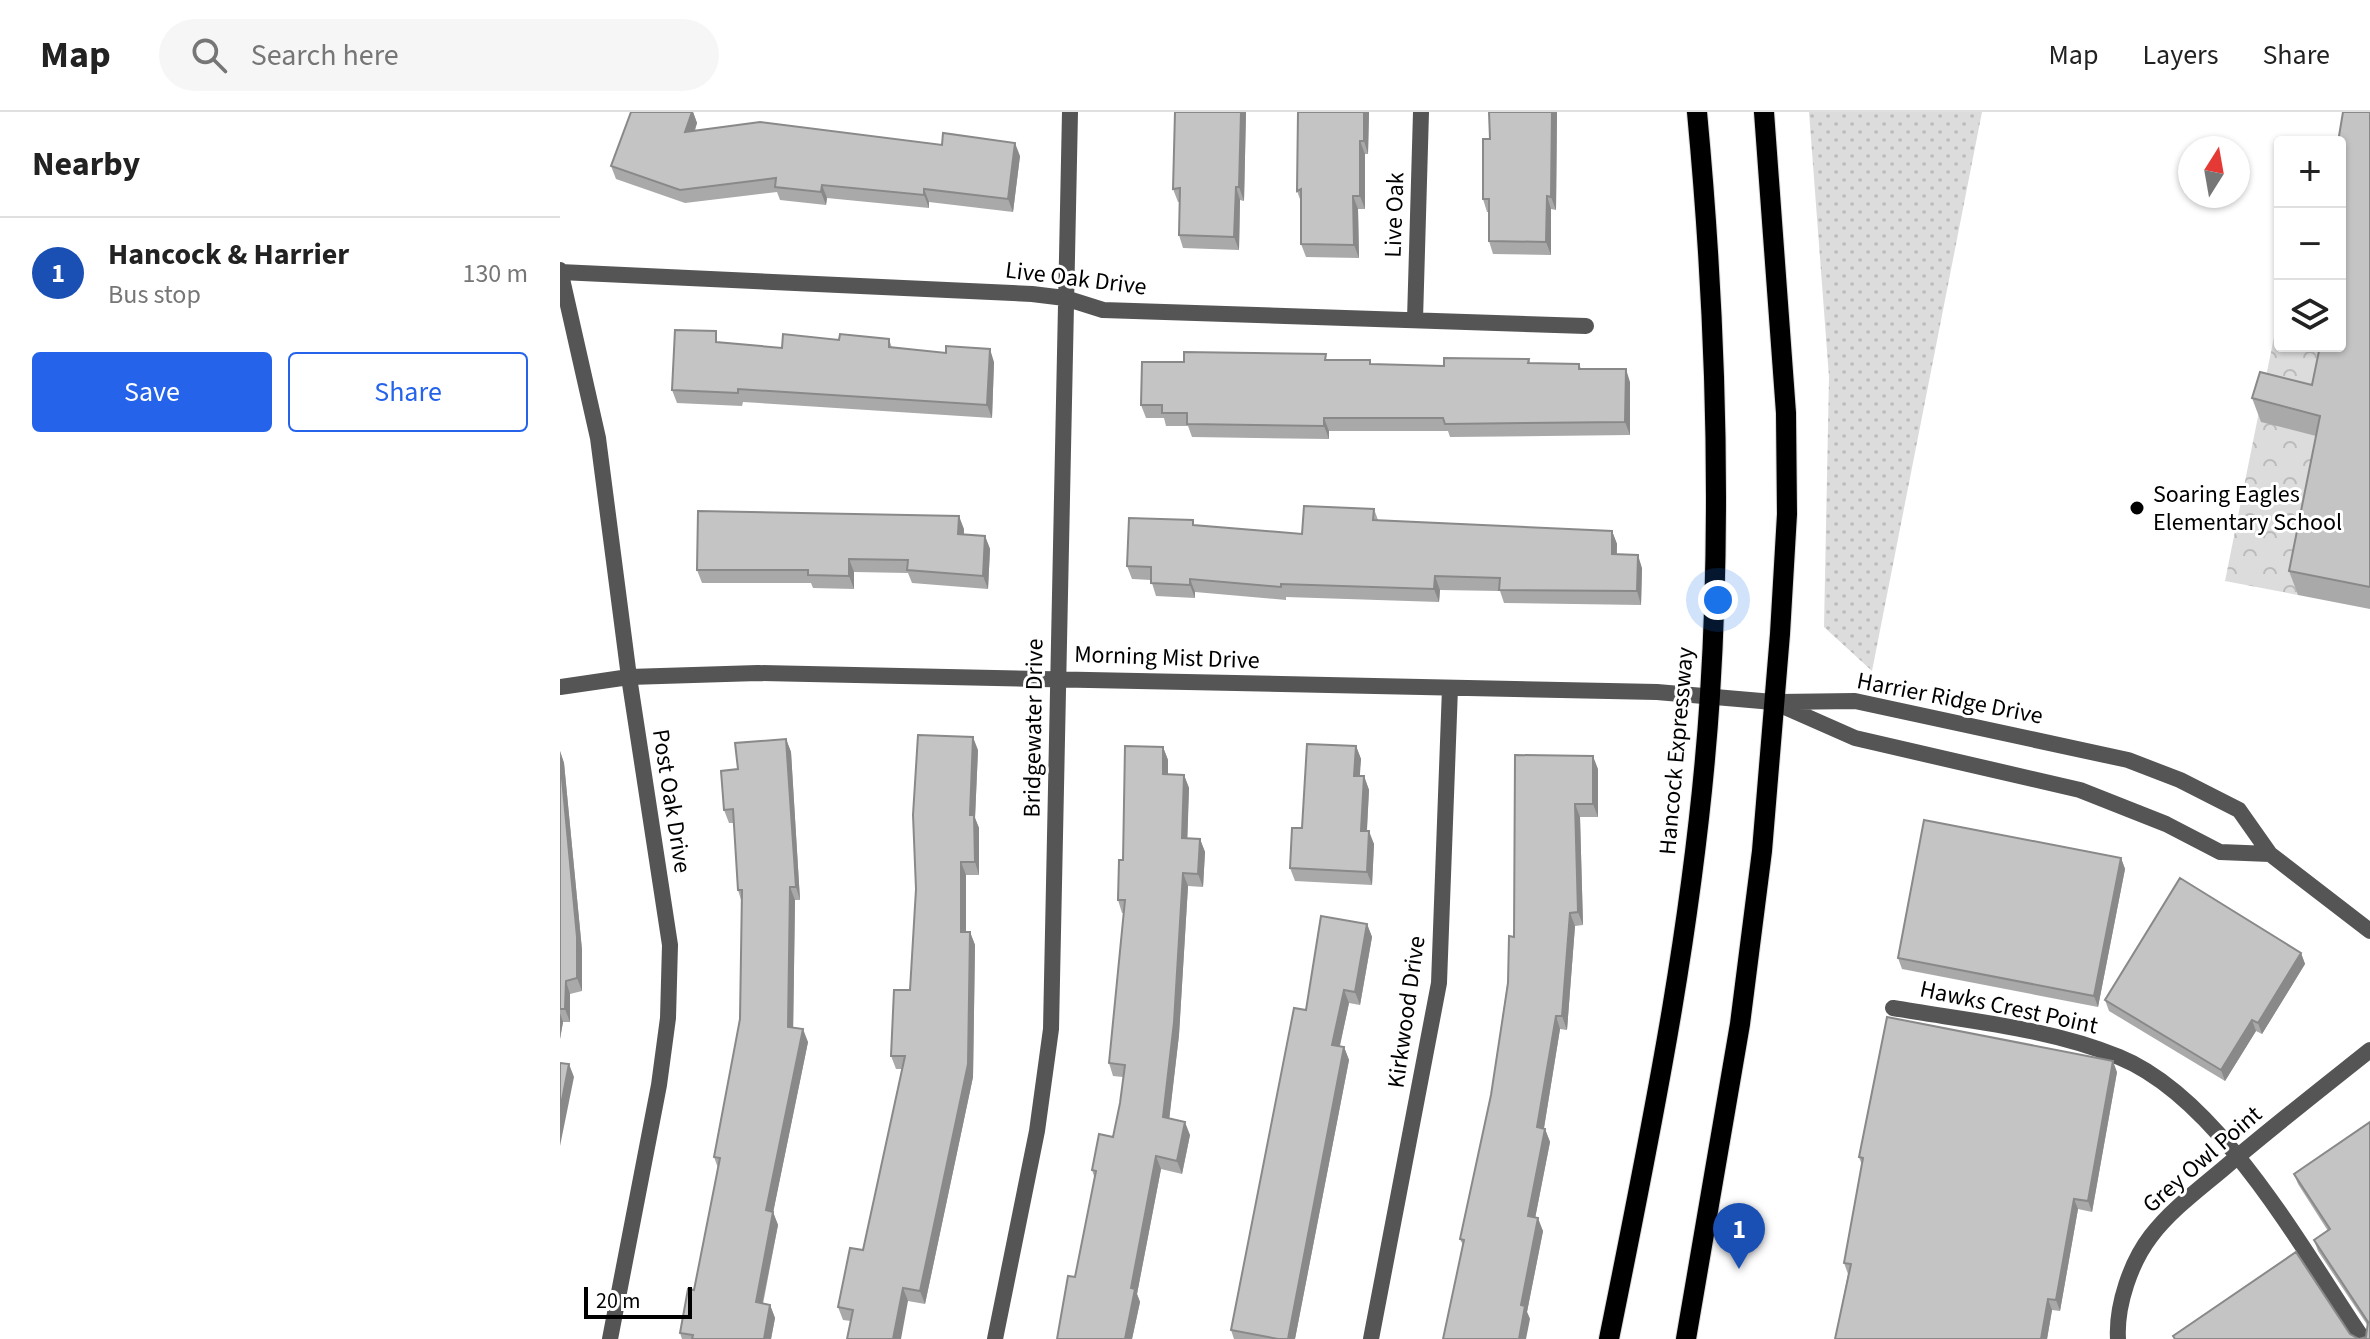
<!DOCTYPE html>
<html lang="en">
<head>
<meta charset="utf-8">
<style>
  body { margin:0; font-family:"Source Sans 3",sans-serif; background:#f6f6f6; color:#222 }
  .controls { position:absolute; right:24px; top:24px; display:grid; overflow:hidden; border-radius:8px; box-shadow:0 2px 6px #0004 }
  .controls button { width:72px; height:72px; display:grid; place-items:center; padding:0; border:0; border-bottom:2px solid #e0e0e0; background:#fff; color:#222; font:40px sans-serif }
  .compass { position:absolute; left:1618px; top:24px; width:72px; height:72px; border-radius:50%; background:#fff; box-shadow:0 2px 6px #0004; rotate:11deg }
  .scale { position:absolute; left:24px; bottom:20px; width:108px; box-sizing:border-box; padding-left:8px; border:4px solid #000; border-top:0; font-size:22px; line-height:28px; white-space:nowrap; color:#000; -webkit-text-stroke:6px #fff; paint-order:stroke }
  .you { position:absolute; left:1158px; top:488px; width:28px; height:28px; margin:-20px; border:6px solid #fff; border-radius:50%; background:#1a73e8; box-shadow:0 0 0 12px #1a73e833 }
  .badge { display:grid; place-items:center; width:52px; height:52px; border-radius:50%; background:#2563eb; color:#fff; font-size:26px; font-weight:700 }
  .pin { position:absolute; translate:-50% -66px; filter:drop-shadow(0 2px 4px #0008) }
  .pin::after { content:''; position:absolute; top:42px; width:28px; height:24px; background:inherit; clip-path:polygon(0 0,100% 0,50% 100%) }
  .list { margin:0; padding:0; list-style:none }
  h2 { display:flex; justify-content:space-between; align-items:center; height:104px; margin:0; padding:0 32px; font-size:34px }
  h2 small { font-size:26px; font-weight:400; color:#767676 }
  .list li { display:grid; grid-template-columns:52px 1fr auto; gap:24px; align-items:center; box-sizing:border-box; height:112px; padding:0 32px; border-top:2px solid #e0e0e0 }
  .list b { display:block; font-size:30px; white-space:nowrap }
  .list p { margin:0; font-size:26px; white-space:nowrap; color:#767676 }
  .list em { font-size:26px; font-style:normal; color:#767676 }
  .actions { display:flex; gap:16px; padding:24px 32px }
  .actions a { flex:1; padding:18px 0; border:2px solid #2563eb; border-radius:8px; text-align:center; font-size:28px; color:#2563eb }
  .actions .main { background:#2563eb; color:#fff }
  .icon { flex:none; width:44px; height:44px; fill:none; stroke:currentColor; stroke-width:2; stroke-linecap:round; stroke-linejoin:round }
  .map { position:relative; flex:none; width:1810px; height:1227px; overflow:hidden }
  header { display:flex; align-items:center; gap:48px; box-sizing:border-box; height:112px; padding:0 40px; background:#fff; border-bottom:2px solid #e0e0e0 }
  header strong { font-size:38px }
  nav { display:flex; gap:44px; margin-inline-start:auto; font-size:28px }
  .search { width:560px; height:72px; background:#f6f6f6; display:flex; align-items:center; gap:20px; box-sizing:border-box; padding:0 28px; border-radius:44px; color:#767676; font-size:30px }
  main { display:flex }
  aside { flex:1; background:#fff }
  .map>svg:first-child { display:block }
  .grass { fill:url(#grass-dots) }
  .forest { fill:url(#forest-crowns) }
  .lines { fill:none; stroke-linecap:round; stroke-linejoin:round }
  .primary-casing { stroke:#dbdbdb; stroke-width:22 }
  .street { stroke:#555; stroke-width:16 }
  .primary { stroke:#000; stroke-width:20 }
  .wall { fill:#a9a9a9 }
  .shaded-wall { fill:#898989 }
  .building { fill:#c4c4c4; stroke:#898989; stroke-width:2 }
  .poi-dot { fill:#000; stroke:#fff; stroke-width:3 }
  .labels { text-anchor:middle; stroke-width:6; stroke-linejoin:round; paint-order:stroke }
  .street-label { font-size:24px; fill:#000; stroke:#fff }
  .poi-label { font-size:24px; fill:#000; stroke:#fff; text-anchor:start }
</style>
</head>
<body>
<header>
<strong>Map</strong>
<div class="search"><svg class="icon" aria-label="search" viewBox="0 0 24 24"><circle cx="10" cy="10" r="6"/><path d="M15 15l6 6"/></svg>Search here</div>
<nav><a>Map</a><a>Layers</a><a>Share</a></nav>
</header>
<main>
<aside>
<h2>Nearby<small></small></h2>
<ul class="list">
<li><span class="badge" style="background:#1a4fb4">1</span><div><b>Hancock &amp; Harrier</b><p>Bus stop</p></div><em>130 m</em></li>
</ul>
<div class="actions"><a class="main">Save</a><a>Share</a></div>
</aside>
<div class="map">
<svg width="1810" height="1227" viewBox="0 0 1810 1227">
  <defs>
    <pattern id="grass-dots" width="8" height="8" patternUnits="userSpaceOnUse" patternTransform="scale(2)"><rect width="8" height="8" fill="#dcdcdc"/><path d="M2 2h.1M6 6h.1" fill="none" stroke="#bbb" stroke-width="1.8" stroke-linecap="round"/></pattern>
    <pattern id="forest-crowns" width="20" height="18" patternUnits="userSpaceOnUse" patternTransform="scale(2)"><rect width="20" height="18" fill="#dcdcdc"/><path d="M2 6a3 3 0 1 1 6 0M12 15a3 3 0 1 1 6 0" fill="none" stroke="#bbb"/></pattern>
  </defs>
  <rect width="100%" height="100%" fill="#fff"/>
  <!-- grass -->
  <path class="grass" d="M 1249,0 L 1422,0 L 1312,559 L 1264,515 L 1269,265 Z"/>
  <!-- forest -->
  <path class="forest" d="M 1717,210 L 1720,211 L 1720,234 L 1774,234 L 1738,483 L 1665,469 Z"/>
  <g class="lines">
    <defs>
      <path id="primary" d="M 1049,1227 C 1092,1014 1136,801 1150,583 C 1162,391 1155,192 1137,0
        M 1126,1227 L 1180,912 L 1202,739 L 1220,522 L 1227,402 L 1226,301 L 1204,0"/>
    </defs>
    <!-- primary casing -->
    <use href="#primary" class="primary-casing"/>
    <!-- street -->
    <path class="street" d="M 0,158 L 38,326 L 69,565 L 110,833 L 108,906 L 99,973 L 50,1227
      M 0,160 L 472,182 L 505,186 L 543,198 L 1026,214
      M 855,208 L 861,0
      M 0,575 L 69,565 L 198,561 L 1097,580 L 1213,590 L 1295,589 L 1568,648 L 1620,668 L 1679,698 L 1710,742 L 1810,819
      M 1218,592 L 1295,626 L 1520,678 L 1606,712 L 1660,740 L 1710,742
      M 1333,896 C 1408,909 1489,916 1559,945 C 1660,986 1743,1139 1803,1227
      M 435,1227 L 477,1019 L 491,917 L 510,0
      M 811,1227 L 879,871 L 890,576
      M 1558,1227 C 1556,1193 1571,1150 1591,1124 C 1611,1098 1638,1078 1663,1057 C 1711,1016 1761,977 1810,938"/>
    <!-- primary -->
    <use href="#primary" class="primary"/>
  </g>
  <!-- wall -->
  <path class="wall" d="M 71,0 L 133,0 L 137,11 L 135,19 L 460,44 L 453,100 L 369,90 L 369,96 L 267,86 L 266,93 L 220,88 L 217,80 L 125,91 L 56,67 L 51,54 Z
    M 615,0 L 686,0 L 684,89 L 680,88 L 679,138 L 623,136 L 619,123 L 619,90 L 618,90 L 613,77 Z
    M 809,0 L 808,42 L 805,42 L 805,97 L 798,97 L 799,146 L 746,145 L 741,132 L 741,90 L 737,79 Z
    M 997,0 L 996,98 L 991,97 L 991,143 L 933,142 L 929,129 L 929,100 L 927,100 L 923,87 L 930,27 Z
    M 1810,0 L 1810,497 L 1738,483 L 1729,459 L 1756,324 L 1701,310 L 1692,286 L 1752,273 Z
    M 329,227 L 332,236 L 434,250 L 432,306 L 183,290 L 182,294 L 117,291 L 112,278 L 160,230 L 222,236 L 279,228 Z
    M 969,247 L 970,251 L 1019,252 L 1021,257 L 1070,270 L 1070,323 L 890,325 L 888,319 L 769,319 L 769,327 L 632,325 L 628,314 L 606,314 L 604,306 L 586,306 L 581,293 L 624,250 L 810,248 L 811,252 L 884,254 Z
    M 814,397 L 818,408 L 1052,419 L 1057,432 L 1057,442 L 1082,456 L 1081,493 L 944,491 L 940,479 L 880,478 L 879,490 L 726,485 L 726,488 L 635,480 L 635,486 L 596,484 L 591,468 L 572,467 L 567,454 L 635,414 L 742,422 Z
    M 404,417 L 404,423 L 425,424 L 430,437 L 428,477 L 352,471 L 348,461 L 294,460 L 294,477 L 253,476 L 251,471 L 142,471 L 137,458 Z
    M 226,627 L 231,640 L 240,788 L 235,788 L 233,916 L 248,930 L 213,1100 L 218,1113 L 203,1192 L 210,1193 L 215,1206 L 211,1227 L 122,1227 L 120,1221 L 134,1178 L 158,1056 L 154,1045 L 180,907 L 182,791 L 178,778 L 174,711 L 169,711 L 164,698 L 178,657 Z
    M 796,634 L 801,647 L 799,664 L 804,664 L 809,678 L 807,719 L 814,732 L 812,773 L 735,769 L 730,756 L 742,716 Z
    M 603,635 L 608,648 L 608,662 L 624,663 L 629,676 L 627,726 L 640,727 L 645,740 L 643,775 L 628,774 L 619,923 L 609,1007 L 630,1023 L 622,1062 L 601,1057 L 577,1182 L 580,1190 L 572,1227 L 497,1227 L 515,1165 L 535,1067 L 532,1058 L 553,1025 L 560,991 L 563,965 L 553,964 L 549,951 L 564,801 L 562,801 L 558,788 L 563,748 Z
    M 418,638 L 415,706 L 419,716 L 419,763 L 406,763 L 406,820 L 410,820 L 415,833 L 413,965 L 365,1192 L 348,1189 L 291,1209 L 283,1208 L 278,1195 L 303,1138 L 342,957 L 336,957 L 331,944 Z
    M 0,639 L 4,651 L 22,838 L 22,879 L 10,882 L 10,910 L 3,910 L 0,927 Z
    M 955,643 L 1038,657 L 1038,705 L 1020,705 L 1023,813 L 1015,814 L 1007,918 L 1000,917 L 984,1016 L 985,1017 L 990,1030 L 975,1106 L 983,1119 L 967,1200 L 970,1207 L 903,1133 L 900,1127 L 931,983 L 954,825 Z
    M 1561,746 L 1565,757 L 1538,895 L 1342,857 L 1338,846 Z
    M 807,812 L 812,825 L 800,893 L 789,891 L 780,934 L 784,935 L 789,948 L 735,1227 L 674,1227 L 671,1218 L 746,898 Z
    M 1741,841 L 1745,852 L 1702,922 L 1696,919 L 1665,969 L 1549,899 L 1545,888 Z
    M 1557,960 L 1532,1100 L 1518,1097 L 1500,1199 L 1492,1198 L 1487,1227 L 1275,1227 L 1288,1162 L 1284,1151 L 1302,1053 L 1299,1045 Z
    M 1810,1010 L 1810,1227 L 1808,1214 L 1758,1139 L 1754,1128 L 1768,1119 L 1738,1072 L 1734,1062 Z"/>
  <!-- shaded-wall -->
  <path class="shaded-wall" d="M 132,0 L 133,0 L 137,11 L 129,33 L 125,20 Z
    M 681,0 L 686,0 L 684,89 L 679,75 Z
    M 804,0 L 809,0 L 808,42 L 804,29 Z
    M 992,0 L 997,0 L 996,98 L 991,85 Z
    M 800,29 L 805,42 L 805,97 L 800,84 Z
    M 455,31 L 460,44 L 453,100 L 448,87 Z
    M 262,73 L 267,86 L 266,93 L 261,80 Z
    M 676,75 L 680,88 L 679,138 L 674,125 Z
    M 364,77 L 369,90 L 369,96 L 364,83 Z
    M 793,84 L 798,97 L 799,146 L 794,133 Z
    M 987,84 L 991,97 L 991,143 L 986,130 Z
    M 430,237 L 434,250 L 432,306 L 427,293 Z
    M 1066,257 L 1070,270 L 1070,323 L 1065,310 Z
    M 764,306 L 769,319 L 769,327 L 764,314 Z
    M 399,404 L 404,417 L 403,435 L 398,422 Z
    M 1052,419 L 1057,432 L 1056,455 L 1052,442 Z
    M 425,424 L 430,437 L 428,477 L 423,464 Z
    M 1078,443 L 1082,456 L 1081,493 L 1077,479 Z
    M 289,447 L 294,460 L 294,477 L 289,464 Z
    M 875,464 L 880,478 L 879,490 L 874,477 Z
    M 630,467 L 635,480 L 635,486 L 630,473 Z
    M 413,625 L 418,638 L 415,706 L 419,716 L 419,763 L 415,750 L 410,703 Z
    M 226,627 L 231,640 L 240,788 L 236,775 Z
    M 796,634 L 801,647 L 799,677 L 794,664 Z
    M 603,635 L 608,648 L 608,675 L 603,662 Z
    M 0,639 L 4,651 L 22,838 L 22,879 L 17,866 Z
    M 1033,644 L 1038,657 L 1038,705 L 1033,692 Z
    M 624,663 L 629,676 L 627,739 L 622,726 Z
    M 804,664 L 809,678 L 806,732 L 801,719 Z
    M 1015,692 L 1020,705 L 1023,813 L 1018,800 Z
    M 809,719 L 814,732 L 812,773 L 807,760 Z
    M 640,727 L 645,740 L 643,775 L 638,762 Z
    M 1561,746 L 1565,757 L 1538,895 L 1534,884 Z
    M 401,750 L 406,763 L 406,833 L 401,820 Z
    M 623,761 L 628,774 L 619,923 L 608,1018 L 603,1005 Z
    M 230,775 L 235,788 L 233,928 L 228,915 Z
    M 1010,801 L 1015,814 L 1007,918 L 1002,904 Z
    M 807,812 L 812,825 L 800,893 L 795,880 Z
    M 410,820 L 415,833 L 413,965 L 365,1192 L 360,1179 Z
    M 1741,841 L 1745,852 L 1702,922 L 1698,911 Z
    M 6,869 L 10,882 L 10,910 L 5,897 Z
    M 784,878 L 789,891 L 777,946 L 772,933 Z
    M 0,901 L 3,910 L 0,927 Z
    M 996,904 L 1000,917 L 982,1028 L 977,1015 Z
    M 1692,908 L 1696,919 L 1665,969 L 1661,958 Z
    M 243,917 L 248,930 L 211,1111 L 206,1098 Z
    M 784,935 L 789,948 L 735,1227 L 728,1227 Z
    M 1553,949 L 1557,960 L 1532,1100 L 1528,1089 Z
    M 9,952 L 14,965 L 0,1034 L 0,998 Z
    M 625,1010 L 630,1023 L 622,1062 L 617,1049 Z
    M 985,1017 L 990,1030 L 973,1117 L 968,1104 Z
    M 596,1044 L 601,1057 L 577,1182 L 580,1190 L 572,1227 L 565,1227 L 571,1176 Z
    M 1514,1087 L 1518,1097 L 1500,1199 L 1496,1188 Z
    M 213,1100 L 218,1113 L 200,1203 L 196,1190 Z
    M 978,1106 L 983,1119 L 967,1200 L 970,1207 L 966,1227 L 959,1227 L 961,1193 Z
    M 343,1176 L 348,1189 L 341,1227 L 333,1227 Z
    M 1488,1187 L 1492,1198 L 1487,1227 L 1481,1227 Z
    M 210,1193 L 215,1206 L 211,1227 L 204,1227 Z"/>
  <!-- building -->
  <path class="building" d="M 71,0 L 132,0 L 125,20 L 200,10 L 382,33 L 383,21 L 455,31 L 448,87 L 364,77 L 364,83 L 262,73 L 261,80 L 215,75 L 216,66 L 120,78 L 51,54 Z
    M 615,0 L 681,0 L 679,75 L 676,75 L 674,125 L 619,123 L 620,76 L 613,77 Z
    M 738,0 L 804,0 L 804,29 L 800,29 L 800,84 L 793,84 L 794,133 L 741,132 L 741,77 L 737,79 Z
    M 929,0 L 992,0 L 991,85 L 987,84 L 986,130 L 929,129 L 929,87 L 923,87 L 923,27 L 930,27 Z
    M 1783,0 L 1810,0 L 1810,475 L 1729,459 L 1760,304 L 1692,286 L 1700,260 L 1752,273 L 1760,234 L 1780,234 L 1780,30 L 1778,30 Z
    M 115,218 L 156,219 L 156,230 L 222,236 L 223,222 L 279,228 L 280,222 L 329,227 L 329,235 L 386,241 L 386,234 L 430,237 L 427,293 L 178,277 L 178,281 L 112,278 Z
    M 624,240 L 766,242 L 765,248 L 810,248 L 810,252 L 884,254 L 884,246 L 969,247 L 968,251 L 1019,252 L 1019,257 L 1066,257 L 1065,310 L 885,312 L 883,306 L 764,306 L 764,314 L 627,312 L 627,301 L 602,301 L 602,293 L 581,293 L 582,250 L 624,250 Z
    M 744,394 L 814,397 L 813,408 L 1052,419 L 1052,442 L 1078,443 L 1077,479 L 939,478 L 940,466 L 875,464 L 874,477 L 721,472 L 721,475 L 630,467 L 630,473 L 591,471 L 591,455 L 567,454 L 569,406 L 633,408 L 633,413 L 742,422 Z
    M 138,399 L 399,404 L 398,422 L 425,424 L 423,464 L 347,458 L 348,448 L 289,447 L 289,464 L 248,463 L 248,458 L 137,458 Z
    M 358,623 L 413,625 L 410,703 L 414,703 L 415,750 L 401,750 L 401,820 L 410,820 L 408,952 L 360,1179 L 343,1176 L 333,1227 L 287,1227 L 293,1198 L 278,1195 L 290,1136 L 303,1138 L 345,944 L 331,944 L 334,878 L 350,878 L 356,777 L 353,703 Z
    M 226,627 L 236,775 L 230,775 L 228,915 L 243,917 L 206,1098 L 213,1100 L 196,1190 L 210,1193 L 204,1227 L 132,1227 L 133,1223 L 120,1221 L 128,1177 L 134,1178 L 160,1046 L 154,1045 L 180,907 L 182,778 L 178,778 L 173,697 L 164,698 L 161,659 L 178,657 L 175,631 Z
    M 747,632 L 796,634 L 794,664 L 804,664 L 801,719 L 809,719 L 807,760 L 730,756 L 732,716 L 742,716 Z
    M 565,634 L 603,635 L 603,662 L 624,663 L 622,726 L 640,727 L 638,762 L 623,761 L 614,910 L 603,1005 L 625,1010 L 617,1049 L 596,1044 L 571,1176 L 575,1177 L 565,1227 L 497,1227 L 508,1164 L 515,1165 L 536,1059 L 532,1058 L 539,1022 L 553,1025 L 560,991 L 565,953 L 549,951 L 565,788 L 558,788 L 559,748 L 563,748 Z
    M 955,643 L 1033,644 L 1033,692 L 1015,692 L 1018,800 L 1010,801 L 1002,904 L 996,904 L 977,1015 L 985,1017 L 968,1104 L 978,1106 L 961,1193 L 965,1194 L 959,1227 L 883,1227 L 904,1128 L 900,1127 L 931,983 L 948,871 L 949,824 L 954,825 Z
    M 0,645 L 17,825 L 17,866 L 6,869 L 5,897 L 0,897 Z
    M 1364,708 L 1561,746 L 1534,884 L 1338,846 Z
    M 1620,766 L 1741,841 L 1698,911 L 1692,908 L 1661,958 L 1545,888 Z
    M 761,804 L 807,812 L 795,880 L 784,878 L 772,933 L 784,935 L 728,1227 L 718,1227 L 671,1218 L 734,896 L 746,898 Z
    M 1327,905 L 1553,949 L 1528,1089 L 1514,1087 L 1496,1188 L 1488,1187 L 1481,1227 L 1275,1227 L 1291,1152 L 1284,1151 L 1303,1046 L 1299,1045 Z
    M 0,951 L 9,952 L 0,998 Z
    M 1810,1010 L 1810,1227 L 1799,1227 L 1806,1225 L 1808,1210 L 1754,1128 L 1770,1117 L 1734,1062 Z
    M 1736,1140 L 1790,1222 L 1799,1227 L 1615,1227 L 1613,1224 Z"/>
  <!-- markers -->
  <circle class="poi-dot" cx="1577" cy="396" r="8"/>
  <g class="labels">
    <!-- street labels -->
    <g class="street-label">
      <text transform="translate(834 103) rotate(-88)" y="8">Live Oak</text>
      <text transform="translate(516 166) rotate(7)" y="8">Live Oak Drive</text>
      <text transform="translate(607 545) rotate(2)" y="8">Morning Mist Drive</text>
      <text transform="translate(1390 586) rotate(11)" y="8">Harrier Ridge Drive</text>
      <text transform="translate(473 616) rotate(-89)" y="8">Bridgewater Drive</text>
      <text transform="translate(1116 639) rotate(-85)" y="8">Hancock Expressway</text>
      <text transform="translate(112 689) rotate(81)" y="8">Post Oak Drive</text>
      <text transform="translate(1449 895) rotate(12)" y="8">Hawks Crest Point</text>
      <text transform="translate(846 900) rotate(-82)" y="8">Kirkwood Drive</text>
      <text transform="translate(1642 1047) rotate(-41)" y="8">Grey Owl Point</text>
    </g>
    <!-- poi labels -->
    <g class="poi-label">
      <text x="1593" y="390">Soaring Eagles<tspan x="1593" dy="28">Elementary School</tspan></text>
    </g>
  </g>
</svg>
<div class="controls">
<button>+</button>
<button>−</button>
<button><svg class="icon" aria-label="layers" viewBox="0 0 24 24"><path d="M12 4l9 5-9 5-9-5zM3 14l9 5 9-5"/></svg></button>
</div>
<svg class="compass" viewBox="-18 -18 36 36"><path d="M0-13l5 13h-10z" fill="#e53935"/><path d="M0 13l5-13h-10z" fill="#767676"/></svg>
<div class="scale">20 m</div>
<div class="you"></div>
<div class="pin badge" style="left:1179px;top:1157px;background:#1a4fb4">1</div>
</div>
</main>
</body>
</html>
